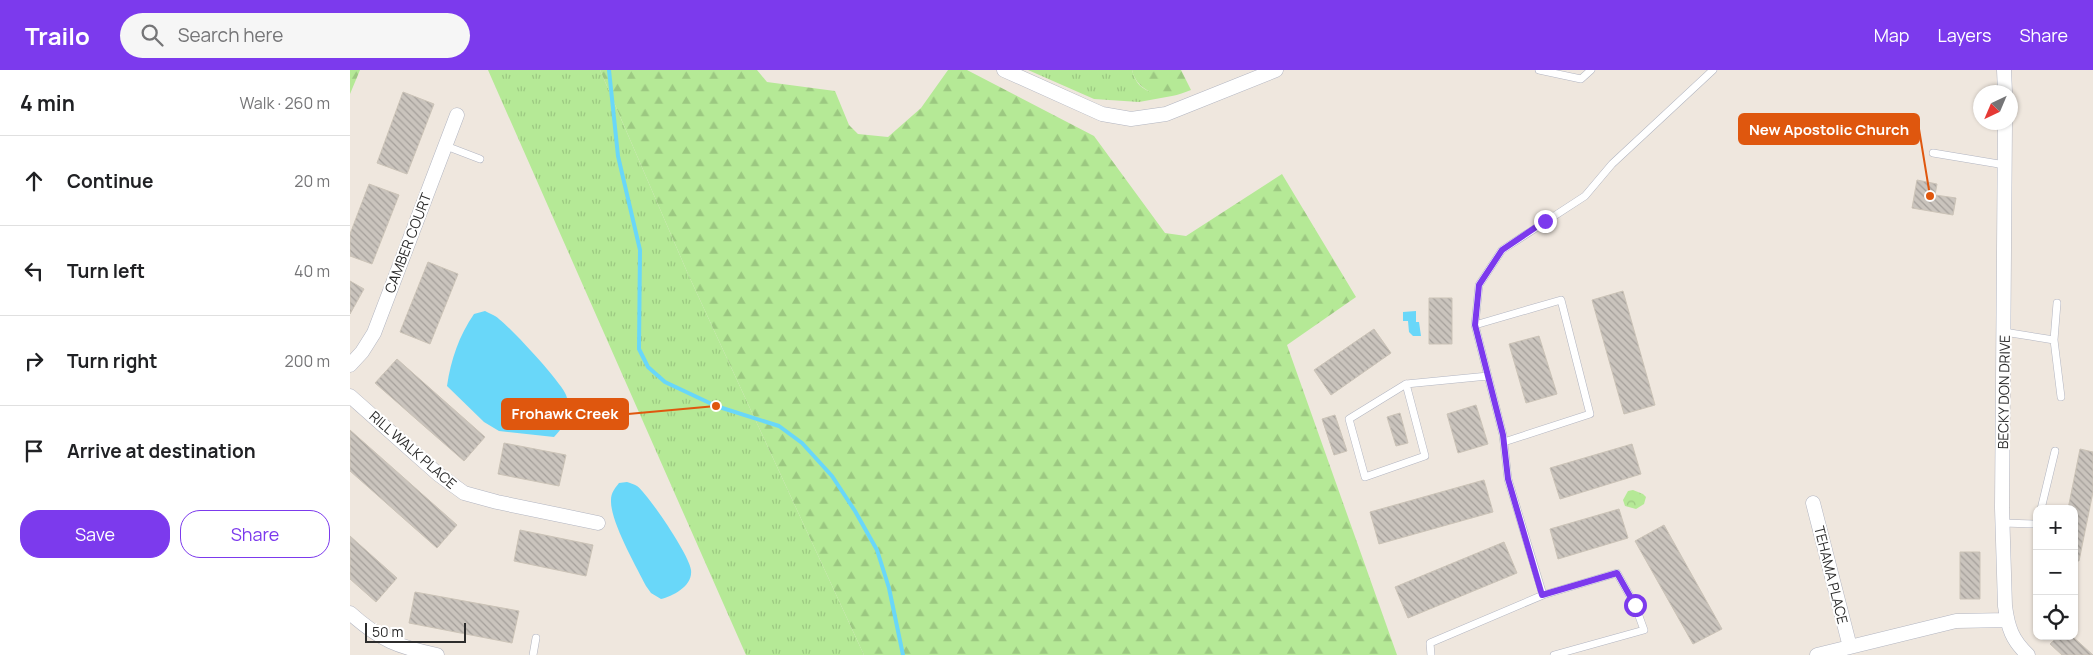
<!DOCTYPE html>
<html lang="en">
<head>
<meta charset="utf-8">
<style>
  body { margin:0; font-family:Manrope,sans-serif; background:#f6f6f6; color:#202124 }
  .controls { position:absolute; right:15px; bottom:15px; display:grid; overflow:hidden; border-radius:10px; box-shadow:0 1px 4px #0004 }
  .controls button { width:45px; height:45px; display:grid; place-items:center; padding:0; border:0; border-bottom:1px solid #e0e0e0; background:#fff; color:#202124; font:25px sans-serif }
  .compass { position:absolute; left:1623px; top:15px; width:45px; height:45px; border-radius:50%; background:#fff; box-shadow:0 1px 4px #0004; rotate:224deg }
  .scale { position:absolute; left:15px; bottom:12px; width:101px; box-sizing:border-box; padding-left:5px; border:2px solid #2c2c2c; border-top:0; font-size:14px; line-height:18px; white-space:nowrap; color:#2c2c2c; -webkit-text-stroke:4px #fff; paint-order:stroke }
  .stop { position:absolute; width:15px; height:15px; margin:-11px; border:4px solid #7c3aed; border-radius:50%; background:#fff }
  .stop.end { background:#7c3aed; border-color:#fff; box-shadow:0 1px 5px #0008 }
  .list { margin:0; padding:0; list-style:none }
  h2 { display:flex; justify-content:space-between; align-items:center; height:65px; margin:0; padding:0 20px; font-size:21px }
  h2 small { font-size:16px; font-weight:400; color:#757577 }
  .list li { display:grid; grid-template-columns:32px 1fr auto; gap:15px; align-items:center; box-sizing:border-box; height:90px; padding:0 20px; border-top:1px solid #e0e0e0 }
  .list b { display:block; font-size:19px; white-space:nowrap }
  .list em { font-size:16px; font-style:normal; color:#757577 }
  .actions { display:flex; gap:10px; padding:15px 20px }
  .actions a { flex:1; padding:11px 0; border:1px solid #7c3aed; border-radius:20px; text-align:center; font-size:18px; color:#7c3aed }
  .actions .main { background:#7c3aed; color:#fff }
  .icon { flex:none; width:28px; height:28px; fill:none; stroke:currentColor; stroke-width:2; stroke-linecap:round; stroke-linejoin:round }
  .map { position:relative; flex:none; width:1743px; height:585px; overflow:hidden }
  header { display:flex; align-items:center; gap:30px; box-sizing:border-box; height:70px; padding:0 25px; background:#7c3aed; color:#fff }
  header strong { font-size:24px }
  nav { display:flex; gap:28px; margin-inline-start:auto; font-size:18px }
  .search { width:350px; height:45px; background:#f6f6f6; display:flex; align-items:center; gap:12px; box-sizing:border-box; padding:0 18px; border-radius:28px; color:#757577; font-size:19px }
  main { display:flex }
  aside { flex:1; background:#fff }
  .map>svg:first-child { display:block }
  .grass { fill:url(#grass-tufts) }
  .forest { fill:url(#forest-firs) }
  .park { fill:url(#park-crowns) }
  .water { fill:#69d7f9 }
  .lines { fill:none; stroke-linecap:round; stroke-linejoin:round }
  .stream { stroke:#69d7f9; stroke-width:4 }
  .building { fill:url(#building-back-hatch); stroke:#cbc3b7 }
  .service-casing { stroke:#b2b5c1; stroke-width:8 }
  .minor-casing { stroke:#b2b5c1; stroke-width:15 }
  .service { stroke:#fff; stroke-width:7 }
  .minor { stroke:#fff; stroke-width:14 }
  .route { stroke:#7c3aed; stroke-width:6 }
  .labels { text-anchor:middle; stroke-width:4; stroke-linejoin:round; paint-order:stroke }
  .street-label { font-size:14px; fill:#2c2c2c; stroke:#fff }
  .leader { fill:none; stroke:#df570e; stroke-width:2 }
  .callout-dot { fill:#df570e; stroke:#fff; stroke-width:2 }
  .callout { fill:#df570e; stroke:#df570e; stroke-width:2 }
  .callout-label { font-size:15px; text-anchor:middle; font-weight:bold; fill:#fff }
</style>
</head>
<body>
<header>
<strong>Trailo</strong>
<div class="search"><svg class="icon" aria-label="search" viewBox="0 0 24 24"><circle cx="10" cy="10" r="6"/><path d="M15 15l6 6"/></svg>Search here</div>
<nav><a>Map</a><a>Layers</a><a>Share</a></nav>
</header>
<main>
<aside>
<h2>4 min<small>Walk · 260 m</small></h2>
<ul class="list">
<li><svg class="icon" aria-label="ahead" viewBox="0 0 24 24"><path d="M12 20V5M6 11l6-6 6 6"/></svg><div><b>Continue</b></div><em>20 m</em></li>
<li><svg class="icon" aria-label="left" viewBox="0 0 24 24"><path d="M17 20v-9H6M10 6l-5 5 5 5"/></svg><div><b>Turn left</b></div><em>40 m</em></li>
<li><svg class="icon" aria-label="right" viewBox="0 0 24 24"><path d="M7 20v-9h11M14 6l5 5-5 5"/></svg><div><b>Turn right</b></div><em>200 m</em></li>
<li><svg class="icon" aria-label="arrive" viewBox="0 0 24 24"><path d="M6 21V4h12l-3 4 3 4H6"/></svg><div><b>Arrive at destination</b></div></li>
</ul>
<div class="actions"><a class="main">Save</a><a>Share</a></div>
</aside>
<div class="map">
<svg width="1743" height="585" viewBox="0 0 1743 585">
  <defs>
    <pattern id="grass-tufts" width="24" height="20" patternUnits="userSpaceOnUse" patternTransform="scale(1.25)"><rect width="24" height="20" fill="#b5e996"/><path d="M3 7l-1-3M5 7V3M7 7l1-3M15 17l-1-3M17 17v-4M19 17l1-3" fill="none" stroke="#9cc881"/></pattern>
    <pattern id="forest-firs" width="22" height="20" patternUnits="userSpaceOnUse" patternTransform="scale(1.25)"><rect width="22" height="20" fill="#b5e996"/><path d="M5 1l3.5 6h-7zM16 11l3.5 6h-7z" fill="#9cc881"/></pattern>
    <pattern id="park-crowns" width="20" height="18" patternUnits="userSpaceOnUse" patternTransform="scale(1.25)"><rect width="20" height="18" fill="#b5e996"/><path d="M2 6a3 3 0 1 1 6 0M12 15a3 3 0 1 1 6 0" fill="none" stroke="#9cc881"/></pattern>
    <pattern id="building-back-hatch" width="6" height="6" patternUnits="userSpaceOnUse" patternTransform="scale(1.25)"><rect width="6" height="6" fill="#cac4bd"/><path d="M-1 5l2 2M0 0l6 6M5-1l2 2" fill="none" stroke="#a49f9a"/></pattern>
  </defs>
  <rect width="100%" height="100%" fill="#efe7de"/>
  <!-- grass -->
  <path class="grass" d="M 138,0 L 250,0 L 338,204 L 514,585 L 396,585 Z
    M 678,0 L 782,0 C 788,23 802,22 822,26 L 789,32 L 744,29 Z"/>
  <!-- forest -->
  <path class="forest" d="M 0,0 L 10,0 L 0,24 Z
    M 250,0 L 407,0 L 417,12 L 485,21 L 499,55 L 508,64 L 538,67 L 571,38 L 598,0 L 617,0 L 744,66 L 815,163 L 836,166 L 932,104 L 1006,227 L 937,275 L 1047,585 L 514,585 L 338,204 Z
    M 782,0 L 831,0 L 841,20 C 835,22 828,25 822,26 C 803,26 786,18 782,0 Z"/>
  <!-- park -->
  <path class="park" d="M 1283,420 L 1293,424 L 1296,427 L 1294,434 L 1286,439 L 1275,436 L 1273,430 L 1278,421 Z"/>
  <!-- water -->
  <path class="water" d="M 135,241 C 138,243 142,244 145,246 C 157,253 212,313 216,325 C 222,340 215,356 204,367 L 149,361 L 134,352 L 97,316 C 101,289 109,266 124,244 Z
    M 1066,241 L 1066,252 L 1069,252 L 1071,266 L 1063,266 L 1059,262 L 1058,251 L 1053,251 L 1053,242 Z
    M 277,412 C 280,413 284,414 287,416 C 298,424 340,486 341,500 C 343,516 323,526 311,529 L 301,523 L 296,516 C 286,496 260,451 261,430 C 261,423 265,418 269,413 Z"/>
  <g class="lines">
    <!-- stream -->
    <path class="stream" d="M 259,0 L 268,86 L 290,180 L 289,279 L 298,297 L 315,312 L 366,336 L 429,356 L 452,373 L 482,406 L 505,441 L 527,480 L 539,518 L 553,585"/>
  </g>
  <!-- building -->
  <path class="building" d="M 53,22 L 84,34 L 57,104 L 27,93 Z
    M 1567,110 L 1587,114 L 1585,125 L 1606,128 L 1603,145 L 1562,138 Z
    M 19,114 L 49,125 L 22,194 L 0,186 L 0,164 Z
    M 78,192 L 108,204 L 80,274 L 50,262 Z
    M 0,211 L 14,219 L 0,244 Z
    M 1273,221 L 1305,335 L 1274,344 L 1242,230 Z
    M 1079,228 L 1102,228 L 1102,274 L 1079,274 Z
    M 1024,259 L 1041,283 L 981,325 L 964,300 Z
    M 1189,266 L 1207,324 L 1176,333 L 1159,274 Z
    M 47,289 L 135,367 L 114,391 L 25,313 Z
    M 1126,335 L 1138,374 L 1108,383 L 1097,344 Z
    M 1050,343 L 1058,373 L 1046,376 L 1037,347 Z
    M 985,345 L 997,381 L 984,385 L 972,349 Z
    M 0,360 L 107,455 L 87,478 L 0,401 Z
    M 154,373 L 216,385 L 209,416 L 148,404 Z
    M 1282,374 L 1291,404 L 1210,429 L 1200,398 Z
    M 1730,379 L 1743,382 L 1743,422 L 1729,491 L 1724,491 L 1724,439 L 1718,439 Z
    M 1134,410 L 1143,442 L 1029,474 L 1020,442 Z
    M 1269,439 L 1278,468 L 1208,489 L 1200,459 Z
    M 1314,455 L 1372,559 L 1343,574 L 1285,471 Z
    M 170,460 L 243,475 L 236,506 L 164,491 Z
    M 0,466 L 47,508 L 26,532 L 0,509 Z
    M 1154,472 L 1167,503 L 1058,548 L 1045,517 Z
    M 1610,482 L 1630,482 L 1630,529 L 1610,529 Z
    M 65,522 L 169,541 L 162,573 L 59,553 Z
    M 1708,566 L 1722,566 L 1743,585 L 1712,585 L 1700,574 Z"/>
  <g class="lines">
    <defs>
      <path id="service" d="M 1189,0 L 1231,9 L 1241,0
        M 96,76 L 130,89
        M 1583,83 L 1655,95
        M 1125,255 L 1211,230 L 1240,344 L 1154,372
        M 1654,262 L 1704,270 L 1707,233
        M 1704,270 L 1711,327
        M 1056,314 L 999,349 L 1015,407 L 1075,386 L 1056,314 L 1138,306
        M 1691,439 L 1705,381
        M 1653,453 L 1684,454 L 1687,452
        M 1193,525 L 1158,409 L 1153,365 L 1125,255 L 1129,215 L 1152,180 L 1235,126 L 1262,94 L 1363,0
        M 183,585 L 186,568
        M 1081,585 L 1080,573 L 1193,525 L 1267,503 L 1285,535 L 1294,560 L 1204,585"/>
      <path id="minor" d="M 654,0 L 752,44 L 781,49 L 816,44 L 926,0
        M 1654,0 L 1655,22
        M 1655,52 L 1652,438 L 1655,536 C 1658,558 1662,570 1678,585
        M 0,295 L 12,282 L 24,263 L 107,45
        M 0,326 L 88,404 L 114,423 L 147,432 L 248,453
        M 1463,433 L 1500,577
        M 0,543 C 30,570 48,577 87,585
        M 1467,585 L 1606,551 L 1657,550"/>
    </defs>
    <!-- service casing -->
    <use href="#service" class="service-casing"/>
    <!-- minor casing -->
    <use href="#minor" class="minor-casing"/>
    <!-- service -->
    <use href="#service" class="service"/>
    <!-- minor -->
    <use href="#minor" class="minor"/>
  </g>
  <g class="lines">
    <!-- route -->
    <path class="route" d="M 1195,151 L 1152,180 L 1129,215 L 1125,255 L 1153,365 L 1158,409 L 1192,525 L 1267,503 L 1285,535"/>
  </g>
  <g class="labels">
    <!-- street labels -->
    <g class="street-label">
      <text transform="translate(58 173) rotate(-69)" y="5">CAMBER COURT</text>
      <text transform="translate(1654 322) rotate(-89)" y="5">BECKY DON DRIVE</text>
      <text transform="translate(63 380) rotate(41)" y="5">RILL WALK PLACE</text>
      <text transform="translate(1481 505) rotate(76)" y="5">TEHAMA PLACE</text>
    </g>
  </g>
  <!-- callouts -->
  <path class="leader" d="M1580 126L1569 59M366 336L278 344"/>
  <g class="callout-dot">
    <circle cx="1580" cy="126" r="5"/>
    <circle cx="366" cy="336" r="5"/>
  </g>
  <g class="callout">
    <rect x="1389" y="44" width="180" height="30" rx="5"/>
    <rect x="152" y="329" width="126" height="30" rx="5"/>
  </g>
  <g class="callout-label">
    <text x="1479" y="65">New Apostolic Church</text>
    <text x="215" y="349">Frohawk Creek</text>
  </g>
</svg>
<div class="controls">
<button>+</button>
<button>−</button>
<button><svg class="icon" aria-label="locate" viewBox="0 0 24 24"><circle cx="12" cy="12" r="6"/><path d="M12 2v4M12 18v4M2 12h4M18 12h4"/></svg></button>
</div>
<svg class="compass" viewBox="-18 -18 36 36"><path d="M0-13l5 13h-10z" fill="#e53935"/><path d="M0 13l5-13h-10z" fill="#757577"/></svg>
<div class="scale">50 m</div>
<div class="stop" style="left:1285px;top:535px"></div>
<div class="stop end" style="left:1195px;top:151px"></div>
</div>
</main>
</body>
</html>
